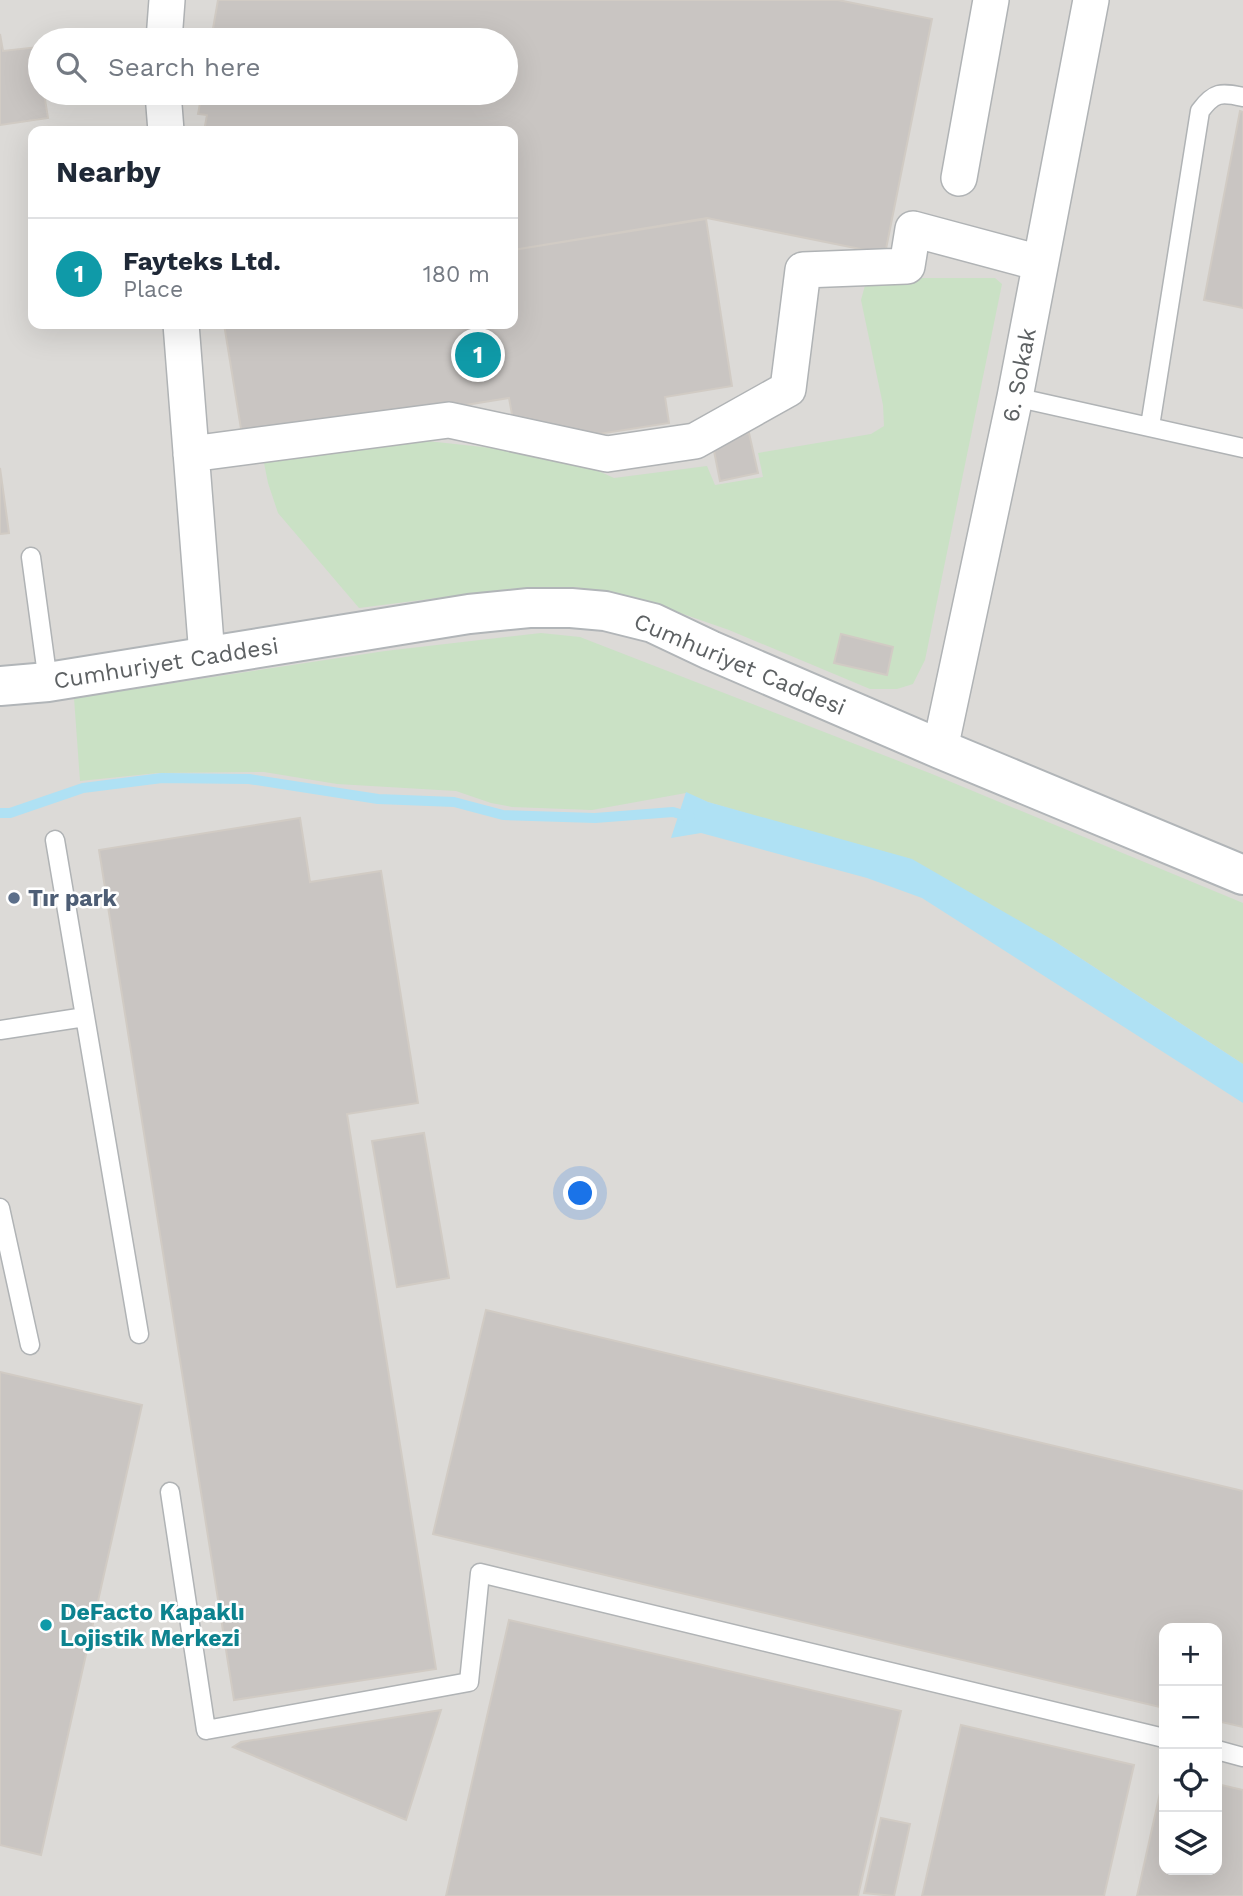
<!DOCTYPE html>
<html lang="en">
<head>
<meta charset="utf-8">
<style>
  body { margin:0; font-family:"Work Sans",sans-serif; background:#f6f6f7; color:#1f2937 }
  .controls { position:absolute; right:21px; bottom:21px; display:grid; overflow:hidden; border-radius:14px; box-shadow:0 7px 28px #0002 }
  .controls button { width:63px; height:63px; display:grid; place-items:center; padding:0; border:0; border-bottom:2px solid #e0e1e3; background:#fff; color:#1f2937; font:35px sans-serif }
  .you { position:absolute; left:581px; top:1194px; width:24px; height:24px; margin:-18px; border:5px solid #fff; border-radius:50%; background:#1a73e8; box-shadow:0 0 0 10px #1a73e833 }
  .badge { display:grid; place-items:center; width:46px; height:46px; border-radius:50%; background:#b45309; color:#fff; font-size:23px; font-weight:700 }
  .pin { position:absolute; translate:-50% -50%; border:4px solid #fff; box-shadow:0 2px 7px #0006 }
  .list { margin:0; padding:0; list-style:none }
  h2 { display:flex; justify-content:space-between; align-items:center; height:91px; margin:0; padding:0 28px; font-size:30px }
  h2 small { font-size:23px; font-weight:400; color:#747a83 }
  .list li { display:grid; grid-template-columns:46px 1fr auto; gap:21px; align-items:center; box-sizing:border-box; height:112px; padding:0 28px; border-top:2px solid #e0e1e3 }
  .list b { display:block; font-size:26px; white-space:nowrap }
  .list p { margin:0; font-size:23px; white-space:nowrap; color:#747a83 }
  .list em { font-size:23px; font-style:normal; color:#747a83 }
  .icon { flex:none; width:38px; height:38px; fill:none; stroke:currentColor; stroke-width:2; stroke-linecap:round; stroke-linejoin:round }
  .map { position:relative; flex:none; width:1243px; height:1896px; overflow:hidden }
  .search { position:absolute; background:#fff; box-shadow:0 7px 28px #0002; left:28px; top:28px; width:490px; height:77px; display:flex; align-items:center; gap:18px; box-sizing:border-box; padding:0 24px; border-radius:38px; color:#747a83; font-size:26px }
  .panel { position:absolute; background:#fff; box-shadow:0 7px 28px #0002; left:28px; top:126px; width:490px; height:203px; border-radius:14px }
  .map>svg:first-child { display:block }
  .industrial { fill:#dcdad7; fill-rule:evenodd }
  .green { fill:#cae1c5 }
  .water { fill:#afe1f4 }
  .lines { fill:none; stroke-linecap:round; stroke-linejoin:round }
  .stream { stroke:#afe1f4; stroke-width:10 }
  .building { fill:#c9c5c2; stroke:#d1cbc4; stroke-width:2 }
  .lane-casing { stroke:#b0b3b5; stroke-width:21 }
  .street-casing { stroke:#b0b3b5; stroke-width:38 }
  .secondary-casing { stroke:#b1b5b8; stroke-width:42 }
  .lane { stroke:#fff; stroke-width:18 }
  .street { stroke:#fff; stroke-width:35 }
  .secondary { stroke:#fff; stroke-width:38 }
  .service-dot { fill:#5c6f8a; stroke:#fff; stroke-width:2.5 }
  .culture-dot { fill:#0f9aa8; stroke:#fff; stroke-width:2.5 }
  .labels { text-anchor:middle; stroke-width:5; stroke-linejoin:round; paint-order:stroke }
  .street-label { font-size:23px; fill:#5d6163; stroke:#fff }
  .service-label { font-size:23px; font-weight:bold; fill:#4e5e75; stroke:#fff; text-anchor:start }
  .culture-label { font-size:23px; font-weight:bold; fill:#0d838f; stroke:#fff; text-anchor:start }
</style>
</head>
<body>
<div class="map">
<svg width="1243" height="1896" viewBox="0 0 1243 1896">
  <rect width="100%" height="100%" fill="#edeae5"/>
  <!-- industrial -->
  <path class="industrial" d="M 0,0 L 1243,0 L 1243,1896 L 0,1896 ZM 40,40 L 506,40 L 506,93 L 40,93 ZM 33,131 L 513,131 L 513,324 L 33,324 ZM 1164,1628 L 1217,1628 L 1217,1870 L 1164,1870 Z"/>
  <!-- green -->
  <path class="green" d="M 867,278 L 995,278 L 1002,284 L 925,660 L 913,684 L 897,689 L 870,689 L 729,630 L 680,613 L 615,595 L 575,587 L 508,589 L 359,608 L 278,513 L 268,483 L 264,463 L 269,453 L 418,440 L 576,457 L 592,468 L 614,478 L 707,466 L 715,485 L 763,477 L 758,453 L 871,434 L 884,426 L 883,405 L 861,300 Z
    M 541,633 L 580,637 L 932,774 L 1243,903 L 1243,1064 L 1051,939 L 807,831 L 708,802 L 686,793 L 592,810 L 512,807 L 491,803 L 456,791 L 337,784 L 264,772 L 158,773 L 80,781 L 74,698 L 385,651 Z"/>
  <!-- water -->
  <path class="water" d="M 686,792 L 708,802 L 912,859 L 1051,939 L 1243,1064 L 1243,1103 L 922,898 L 867,878 L 701,833 L 671,838 Z"/>
  <g class="lines">
    <!-- stream -->
    <path class="stream" d="M 0,813 L 10,813 L 83,788 L 162,778 L 249,779 L 378,799 L 454,802 L 503,815 L 595,818 L 673,812 L 690,817"/>
  </g>
  <!-- building -->
  <path class="building" d="M 218,0 L 838,0 L 932,19 L 885,254 L 707,218 L 513,250 L 513,131 L 204,131 L 207,115 L 198,114 L 202,93 L 506,93 L 506,40 L 211,40 Z
    M 0,34 L 3,51 L 38,47 L 40,93 L 44,93 L 48,118 L 0,125 Z
    M 1240,111 L 1243,112 L 1243,308 L 1204,300 Z
    M 706,219 L 732,386 L 665,397 L 669,423 L 535,444 L 515,431 L 509,398 L 243,441 L 224,324 L 513,324 L 513,250 Z
    M 749,433 L 758,473 L 720,481 L 712,441 Z
    M 0,468 L 9,533 L 0,534 Z
    M 841,634 L 893,647 L 887,675 L 834,663 Z
    M 300,818 L 310,882 L 381,871 L 418,1103 L 347,1114 L 436,1669 L 234,1700 L 99,850 Z
    M 424,1133 L 449,1278 L 397,1287 L 372,1141 Z
    M 486,1310 L 1243,1491 L 1243,1727 L 1217,1721 L 1217,1628 L 1164,1628 L 1164,1708 L 433,1534 Z
    M 0,1372 L 142,1405 L 41,1855 L 0,1845 Z
    M 509,1620 L 901,1711 L 858,1896 L 446,1896 Z
    M 441,1710 L 406,1820 L 233,1747 L 241,1742 Z
    M 961,1725 L 1134,1765 L 1104,1896 L 922,1896 Z
    M 1164,1775 L 1164,1870 L 1217,1870 L 1217,1784 L 1243,1790 L 1243,1896 L 1137,1896 Z
    M 881,1818 L 910,1824 L 894,1896 L 864,1893 Z"/>
  <g class="lines">
    <defs>
      <path id="lane" d="M 1015,397 L 1243,448
        M 1150,426 L 1200,111 C 1214,92 1221,92 1243,97
        M 31,557 L 48,682
        M 55,840 L 139,1334
        M 0,1030 L 85,1017
        M 0,1208 L 30,1345
        M 170,1492 L 206,1730 L 469,1682 L 480,1573 L 1164,1738
        M 1217,1750 L 1243,1757"/>
      <path id="street" d="M 164,40 L 167,0
        M 163,93 L 166,131
        M 959,178 L 991,0
        M 181,324 L 207,656
        M 191,454 L 449,420 L 607,454 L 695,441 L 788,389 L 803,270 L 907,266 L 913,229 L 1040,263
        M 940,749 L 1015,397 L 1091,0"/>
      <path id="secondary" d="M 0,686 L 48,682 L 469,614 L 529,608 L 571,608 L 605,611 L 653,623 L 710,650 L 940,749 L 1243,875"/>
    </defs>
    <!-- lane casing -->
    <use href="#lane" class="lane-casing"/>
    <!-- street casing -->
    <use href="#street" class="street-casing"/>
    <!-- secondary casing -->
    <use href="#secondary" class="secondary-casing"/>
    <!-- lane -->
    <use href="#lane" class="lane"/>
    <!-- street -->
    <use href="#street" class="street"/>
    <!-- secondary -->
    <use href="#secondary" class="secondary"/>
  </g>
  <!-- markers -->
  <circle class="service-dot" cx="14" cy="898" r="7"/>
  <circle class="culture-dot" cx="46" cy="1625" r="7"/>
  <g class="labels">
    <!-- street labels -->
    <g class="street-label">
      <text transform="translate(1019 375) rotate(-79)" y="8">6. Sokak</text>
      <text transform="translate(166 663) rotate(-9)" y="8">Cumhuriyet Caddesi</text>
      <text transform="translate(740 664) rotate(23)" y="8">Cumhuriyet Caddesi</text>
    </g>
    <!-- service labels -->
    <g class="service-label">
      <text x="28" y="906">Tır park</text>
    </g>
    <!-- culture labels -->
    <g class="culture-label">
      <text x="60" y="1620">DeFacto Kapaklı<tspan x="60" dy="26">Lojistik Merkezi</tspan></text>
    </g>
  </g>
</svg>
<div class="controls">
<button>+</button>
<button>−</button>
<button><svg class="icon" aria-label="locate" viewBox="0 0 24 24"><circle cx="12" cy="12" r="6"/><path d="M12 2v4M12 18v4M2 12h4M18 12h4"/></svg></button>
<button><svg class="icon" aria-label="layers" viewBox="0 0 24 24"><path d="M12 4l9 5-9 5-9-5zM3 14l9 5 9-5"/></svg></button>
</div>
<div class="you"></div>
<div class="pin badge" style="left:478px;top:355px;background:#0f9aa8">1</div>
<div class="search"><svg class="icon" aria-label="search" viewBox="0 0 24 24"><circle cx="10" cy="10" r="6"/><path d="M15 15l6 6"/></svg>Search here</div>
<section class="panel">
<h2>Nearby<small></small></h2>
<ul class="list">
<li><span class="badge" style="background:#0f9aa8">1</span><div><b>Fayteks Ltd.</b><p>Place</p></div><em>180 m</em></li>
</ul>
</section>
</div>
</body>
</html>
